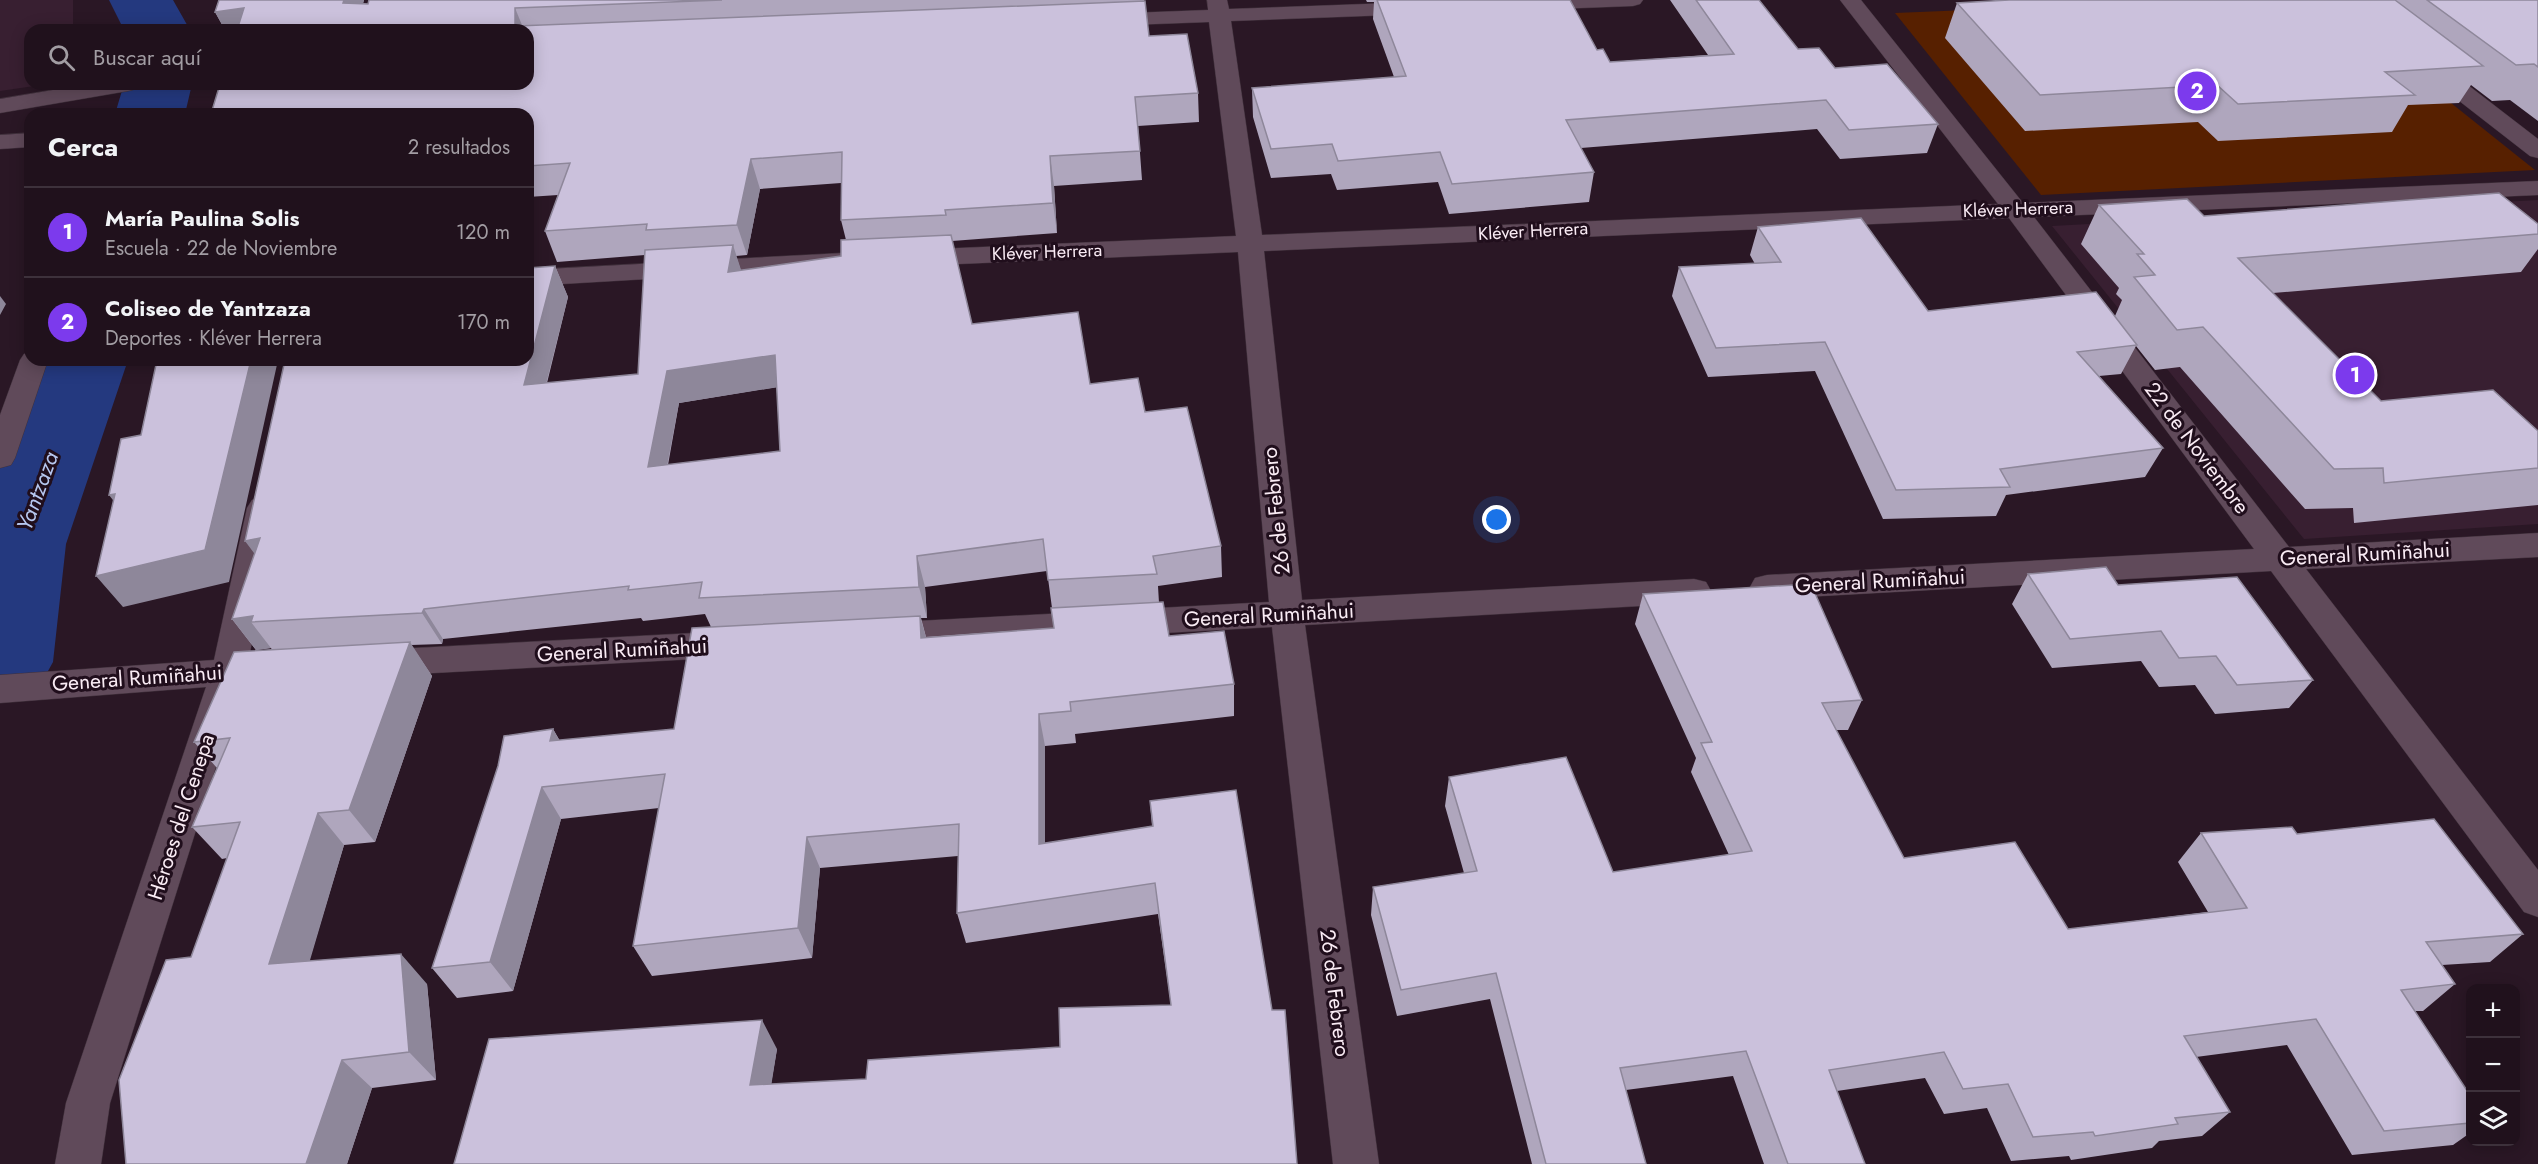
<!DOCTYPE html>
<html lang="es">
<head>
<meta charset="utf-8">
<style>
  body { margin:0; font-family:Jost,sans-serif; background:#281a25; color:#f1f3f6 }
  .controls { position:absolute; right:18px; bottom:18px; display:grid; overflow:hidden; border-radius:12px; box-shadow:0 3px 15px #0003 }
  .controls button { width:54px; height:54px; display:grid; place-items:center; padding:0; border:0; border-bottom:2px solid #3d313b; background:#20111c; color:#f1f3f6; font:30px sans-serif }
  .you { position:absolute; left:1497px; top:520px; width:21px; height:21px; margin:-15px; border:4px solid #fff; border-radius:50%; background:#1a73e8; box-shadow:0 0 0 9px #1a73e833 }
  .badge { display:grid; place-items:center; width:39px; height:39px; border-radius:50%; background:#7c3aed; color:#fff; font-size:20px; font-weight:700 }
  .pin { position:absolute; translate:-50% -50%; border:3px solid #fff; box-shadow:0 2px 6px #0006 }
  .list { margin:0; padding:0; list-style:none }
  h2 { display:flex; justify-content:space-between; align-items:center; height:78px; margin:0; padding:0 24px; font-size:26px }
  h2 small { font-size:20px; font-weight:400; color:#a29da3 }
  .list li { display:grid; grid-template-columns:39px 1fr auto; gap:18px; align-items:center; box-sizing:border-box; height:90px; padding:0 24px; border-top:2px solid #3d313b }
  .list b { display:block; font-size:22px; white-space:nowrap }
  .list p { margin:0; font-size:20px; white-space:nowrap; color:#a29da3 }
  .list em { font-size:20px; font-style:normal; color:#a29da3 }
  .icon { flex:none; width:33px; height:33px; fill:none; stroke:currentColor; stroke-width:2; stroke-linecap:round; stroke-linejoin:round }
  .map { position:relative; flex:none; width:2538px; height:1164px; overflow:hidden }
  .search { position:absolute; background:#20111c; box-shadow:0 3px 15px #0003; left:24px; top:24px; width:510px; height:66px; display:flex; align-items:center; gap:15px; box-sizing:border-box; padding:0 21px; border-radius:18px; color:#a29da3; font-size:22px }
  .panel { position:absolute; background:#20111c; box-shadow:0 3px 15px #0003; left:24px; top:108px; width:510px; height:258px; border-radius:18px }
  .map>svg:first-child { display:block }
  .built { fill:#381f31 }
  .green { fill:#572000 }
  .lines { fill:none; stroke-linecap:round; stroke-linejoin:round }
  .river { fill:#24397f; fill-rule:evenodd }
  .minor-casing { stroke:#40313c; stroke-width:1 }
  .minor { fill:#604a5a; fill-rule:evenodd }
  .wall { fill:#afa6bd; fill-rule:evenodd }
  .shaded-wall { fill:#8e879a }
  .building { fill:#cbc1dc; stroke:#8e879a; stroke-width:1.5; fill-rule:evenodd }
  .labels { text-anchor:middle; stroke-width:6; stroke-linejoin:round; paint-order:stroke }
  .far-street-label { font-size:18px; fill:#f9ebf4; stroke:#200e1c }
  .street-label { font-size:21px; fill:#f9ebf4; stroke:#200e1c }
  .water-label { font-size:22px; font-style:italic; fill:#b6c7f0; stroke:#200e1c }
</style>
</head>
<body>
<div class="map">
<svg width="2538" height="1164" viewBox="0 0 2538 1164">
  <rect width="100%" height="100%" fill="#2a1725"/>
  <!-- built -->
  <path class="built" d="M 0,0 L 73,0 L 73,30 L 30,30 L 30,84 L 48,84 L 0,91 Z
    M 2538,200 L 2538,524 L 2304,539 L 2052,226 Z"/>
  <!-- green -->
  <path class="green" d="M 2203,0 L 2322,0 L 2535,170 L 2041,195 L 1895,13 Z"/>
  <g class="lines">
    <!-- river -->
    <path class="river" d="M 109,0 L 173,0 L 190,30 L 124,30 Z
      M 124,84 L 192,84 L 185,114 L 115,114 Z
      M 42,360 L 128,360 L 66,544 L 53,662 L 37,691 L 0,703 L 0,464 Z"/>
    <defs>
      <path id="minor" d="M 1207,0 L 1227,0 L 1229,9 L 1419,2 L 1426,4 L 1430,8 L 1426,12 L 1419,14 L 1231,21 L 1262,235 L 1998,204 L 1840,0 L 1861,0 L 2023,203 L 2538,181 L 2538,195 L 2034,217 L 2289,547 L 2538,533 L 2538,557 L 2306,569 L 2538,870 L 2538,917 L 2524,912 L 2271,571 L 1767,599 L 1755,596 L 1750,587 L 1755,578 L 1767,575 L 2254,549 L 2009,218 L 1264,251 L 1302,600 L 1694,579 L 1706,582 L 1711,591 L 1706,600 L 1694,603 L 1305,625 L 1379,1164 L 1333,1164 L 1272,627 L 880,649 L 868,645 L 863,636 L 868,627 L 880,623 L 1269,602 L 1238,252 L 912,266 L 903,264 L 899,258 L 903,252 L 912,250 L 1236,236 L 1209,22 L 1102,26 L 1094,25 L 1091,20 L 1094,15 L 1102,14 L 1208,10 Z
        M 1520,0 L 1643,0 L 1640,4 L 1633,6 L 1528,10 L 1521,8 L 1518,4 Z
        M 2430,60 L 2438,62 L 2538,139 L 2538,158 L 2530,156 L 2422,72 L 2419,67 L 2422,62 Z
        M 88,84 L 139,84 L 136,89 L 128,91 L 0,113 L 0,99 Z
        M 30,133 L 30,147 L 0,149 L 0,135 Z
        M 843,253 L 852,255 L 856,261 L 852,267 L 528,286 L 528,270 Z
        M 30,352 L 30,360 L 48,360 L 15,458 L 11,465 L 0,468 L 0,415 L 20,360 L 24,354 Z
        M 263,497 L 274,500 L 279,508 L 249,657 L 269,656 L 281,660 L 286,669 L 281,678 L 242,684 L 110,1103 L 101,1164 L 55,1164 L 66,1103 L 206,687 L 0,703 L 0,675 L 214,660 L 247,508 L 252,500 Z
        M 733,631 L 745,635 L 750,644 L 745,653 L 733,657 L 377,676 L 365,672 L 360,663 L 365,654 L 377,650 Z"/>
    </defs>
    <!-- minor casing -->
    <use href="#minor" class="minor-casing"/>
    <!-- minor -->
    <use href="#minor" class="minor"/>
  </g>
  <!-- wall -->
  <path class="wall" d="M 219,0 L 364,0 L 363,3 L 368,4 L 369,0 L 1144,0 L 1149,36 L 1198,93 L 1199,122 L 1138,126 L 1142,180 L 1054,186 L 1057,233 L 952,241 L 972,324 L 1145,412 L 1221,546 L 1222,577 L 1158,586 L 1159,603 L 1169,636 L 1234,684 L 1234,716 L 1075,734 L 1076,743 L 1045,746 L 1045,843 L 1152,826 L 1150,801 L 1272,1010 L 454,1164 L 777,1049 L 771,1084 L 866,1079 L 1060,1047 L 1171,1005 L 1158,914 L 966,943 L 957,913 L 958,856 L 820,868 L 812,958 L 652,976 L 633,946 L 659,808 L 561,819 L 513,991 L 457,998 L 432,968 L 553,729 L 560,741 L 674,729 L 711,627 L 705,614 L 643,621 L 641,618 L 443,639 L 442,644 L 411,645 L 432,676 L 375,842 L 344,845 L 309,961 L 427,984 L 436,1080 L 372,1088 L 347,1164 L 126,1164 L 191,957 L 227,858 L 222,859 L 192,827 L 217,768 L 194,742 L 272,650 L 271,648 L 256,650 L 232,619 L 555,266 L 568,297 L 547,383 L 638,374 L 645,255 L 557,262 L 545,231 L 558,195 L 528,197 L 528,114 L 220,84 L 343,84 L 343,86 L 348,87 L 528,30 L 225,30 L 215,12 ZM 841,183 L 841,220 L 846,240 L 841,256 L 741,271 L 736,256 L 747,255 L 760,189 ZM 777,387 L 780,451 L 668,465 L 679,403 ZM 1047,571 L 1052,608 L 1054,628 L 926,637 L 921,618 L 927,618 L 925,587 Z
    M 1366,0 L 1570,0 L 1597,50 L 1610,62 L 1708,55 L 1670,0 L 1759,0 L 1798,49 L 1835,68 L 1938,124 L 1927,153 L 1840,159 L 1817,129 L 1581,148 L 1594,172 L 1589,202 L 1449,214 L 1438,182 L 1337,190 L 1331,174 L 1271,178 L 1253,117 L 1252,88 L 1394,77 L 1373,19 L 1374,2 L 1367,2 Z
    M 2009,0 L 2538,0 L 2538,121 L 2510,100 L 2492,101 L 2471,85 L 2459,103 L 2408,105 L 2392,132 L 2218,141 L 2198,122 L 2025,131 L 1945,38 L 1957,3 Z
    M 2099,205 L 2204,216 L 2538,224 L 2538,249 L 2521,272 L 2273,293 L 2381,401 L 2538,468 L 2538,505 L 2354,523 L 2353,508 L 2305,509 L 2180,367 L 2155,370 L 2136,346 L 2121,374 L 2099,376 L 2163,448 L 2145,477 L 2006,495 L 1996,516 L 1883,519 L 1815,371 L 1708,377 L 1672,296 L 1679,267 L 1755,264 L 1750,255 L 1758,227 L 1928,311 L 2115,316 L 2122,300 L 2116,294 L 2119,288 L 2081,244 Z
    M 2028,574 L 2118,585 L 2313,680 L 2289,708 L 2215,714 L 2195,685 L 2159,687 L 2141,661 L 2052,668 L 2012,604 Z
    M 1643,594 L 1862,700 L 1848,730 L 1836,730 L 1904,858 L 2068,929 L 2208,912 L 2178,862 L 2201,833 L 2297,834 L 2523,934 L 2490,962 L 2442,965 L 2455,984 L 2423,1011 L 2415,1011 L 2470,1095 L 2470,1133 L 2453,1145 L 2352,1155 L 2287,1045 L 2196,1057 L 2230,1112 L 2202,1136 L 2159,1141 L 2152,1148 L 2071,1160 L 2069,1156 L 2011,1161 L 1987,1108 L 1944,1114 L 1925,1078 L 1837,1091 L 1865,1164 L 1764,1164 L 1733,1076 L 1626,1090 L 1646,1164 L 1532,1164 L 1490,999 L 1397,1016 L 1371,915 L 1373,887 L 1464,873 L 1445,806 L 1449,777 L 1613,872 L 1729,855 L 1691,772 L 1696,758 L 1635,624 Z"/>
  <!-- shaded-wall -->
  <path class="shaded-wall" d="M 344,0 L 364,0 L 357,30 L 343,3 Z
    M 244,8 L 256,30 L 225,30 L 215,12 Z
    M 515,8 L 524,30 L 515,24 Z
    M 321,84 L 343,84 L 336,114 L 320,86 Z
    M 1050,156 L 1054,186 L 1057,233 L 1053,203 Z
    M 751,159 L 760,189 L 747,255 L 737,225 Z
    M 733,245 L 743,276 L 728,272 Z
    M 555,266 L 568,297 L 538,416 L 524,385 Z
    M 0,296 L 6,304 L 0,315 Z
    M 775,355 L 785,386 L 679,403 L 661,498 L 648,467 L 667,371 Z
    M 251,360 L 278,360 L 229,582 L 123,607 L 96,576 Z
    M 115,494 L 134,527 L 109,495 Z
    M 260,538 L 268,572 L 245,541 Z
    M 917,556 L 925,587 L 927,618 L 919,587 Z
    M 424,609 L 443,639 L 442,644 L 422,613 Z
    M 253,616 L 251,622 L 271,648 L 256,650 L 232,619 Z
    M 920,616 L 929,648 L 921,638 Z
    M 410,642 L 432,676 L 375,842 L 349,810 Z
    M 1039,714 L 1045,746 L 1045,875 L 1039,844 Z
    M 553,729 L 571,761 L 550,741 Z
    M 542,787 L 561,819 L 513,991 L 490,962 Z
    M 318,813 L 344,845 L 300,994 L 269,964 Z
    M 807,837 L 820,868 L 812,958 L 798,928 Z
    M 401,954 L 427,984 L 436,1080 L 409,1052 Z
    M 762,1020 L 777,1049 L 767,1112 L 750,1085 Z
    M 342,1060 L 372,1088 L 347,1164 L 306,1164 Z"/>
  <!-- building -->
  <path class="building" d="M 219,0 L 344,0 L 343,3 L 368,4 L 369,0 L 722,0 L 515,8 L 515,24 L 517,26 L 1145,1 L 1149,36 L 1187,34 L 1198,93 L 1135,97 L 1140,151 L 1050,156 L 1053,203 L 945,210 L 946,215 L 841,220 L 842,152 L 751,159 L 737,225 L 646,230 L 647,224 L 545,231 L 570,163 L 528,166 L 528,114 L 211,114 L 220,84 L 321,84 L 320,86 L 348,87 L 349,84 L 528,84 L 528,30 L 237,30 L 244,8 L 215,12 Z
    M 1377,0 L 1570,0 L 1597,50 L 1603,49 L 1610,62 L 1734,54 L 1696,0 L 1759,0 L 1798,49 L 1819,48 L 1835,68 L 1887,64 L 1938,124 L 1849,130 L 1826,100 L 1566,120 L 1594,172 L 1452,184 L 1440,152 L 1338,161 L 1332,144 L 1271,149 L 1252,88 L 1406,76 Z
    M 2009,0 L 2395,0 L 2483,66 L 2385,72 L 2415,95 L 2238,104 L 2217,85 L 2040,95 L 1957,3 Z
    M 2427,0 L 2538,0 L 2538,67 L 2534,64 L 2516,65 Z
    M 2499,193 L 2538,224 L 2538,234 L 2238,258 L 2381,401 L 2493,390 L 2538,431 L 2538,468 L 2384,483 L 2383,468 L 2334,469 L 2203,327 L 2177,330 L 2134,277 L 2155,275 L 2137,254 L 2144,254 L 2099,205 L 2187,199 L 2204,216 Z
    M 1861,218 L 1928,311 L 2096,292 L 2137,345 L 2077,352 L 2163,448 L 2000,469 L 2010,487 L 1896,490 L 1825,342 L 1716,348 L 1679,267 L 1781,262 L 1758,227 Z
    M 951,235 L 972,324 L 1078,312 L 1090,384 L 1138,378 L 1145,412 L 1187,407 L 1221,546 L 1153,556 L 1157,574 L 1048,580 L 1043,539 L 917,556 L 919,587 L 699,598 L 702,582 L 628,590 L 629,586 L 424,609 L 422,613 L 251,622 L 253,616 L 232,619 L 260,538 L 245,541 L 285,360 L 528,360 L 528,268 L 555,266 L 524,385 L 638,374 L 645,250 L 733,245 L 728,272 L 841,256 L 841,240 ZM 775,355 L 780,451 L 648,467 L 667,371 Z
    M 157,360 L 251,360 L 205,550 L 96,576 L 115,494 L 109,495 L 121,439 L 141,435 Z
    M 2106,567 L 2118,585 L 2237,577 L 2313,680 L 2237,685 L 2216,656 L 2179,658 L 2161,631 L 2070,639 L 2028,574 Z
    M 1811,584 L 1862,700 L 1822,703 L 1904,858 L 2015,842 L 2068,929 L 2247,908 L 2201,833 L 2292,827 L 2297,834 L 2434,819 L 2523,934 L 2426,942 L 2455,984 L 2401,990 L 2470,1095 L 2470,1123 L 2384,1131 L 2316,1019 L 2184,1036 L 2230,1112 L 2175,1118 L 2178,1124 L 2095,1136 L 2093,1132 L 2033,1137 L 2008,1084 L 1963,1089 L 1944,1052 L 1829,1070 L 1865,1164 L 1788,1164 L 1746,1051 L 1620,1068 L 1646,1164 L 1546,1164 L 1496,973 L 1401,990 L 1373,887 L 1477,871 L 1449,777 L 1566,757 L 1613,872 L 1752,851 L 1701,743 L 1712,742 L 1643,594 Z
    M 1163,602 L 1169,636 L 1224,631 L 1234,684 L 1070,702 L 1071,711 L 1039,714 L 1039,844 L 1153,826 L 1150,801 L 1236,790 L 1272,1010 L 1285,1010 L 1297,1164 L 454,1164 L 489,1039 L 762,1020 L 750,1085 L 866,1079 L 868,1060 L 1060,1047 L 1059,1008 L 1171,1005 L 1155,883 L 957,913 L 959,824 L 807,837 L 798,928 L 633,946 L 665,774 L 542,787 L 490,962 L 432,968 L 498,766 L 504,736 L 553,729 L 550,741 L 674,729 L 692,628 L 920,616 L 921,638 L 1054,628 L 1051,608 Z
    M 410,642 L 349,810 L 318,813 L 269,964 L 401,954 L 409,1052 L 342,1060 L 306,1164 L 126,1164 L 119,1080 L 166,960 L 191,957 L 240,822 L 192,827 L 230,738 L 194,742 L 234,652 Z"/>
  <g class="labels">
    <!-- far-street labels -->
    <g class="far-street-label">
      <text transform="translate(2018 209) rotate(-2)" y="6">Kléver Herrera</text>
      <text transform="translate(1533 231) rotate(-3)" y="6">Kléver Herrera</text>
      <text transform="translate(1047 252) rotate(-2)" y="6">Kléver Herrera</text>
    </g>
    <!-- street labels -->
    <g class="street-label">
      <text transform="translate(2197 448) rotate(53)" y="7">22 de Noviembre</text>
      <text transform="translate(1276 511) rotate(-96)" y="7">26 de Febrero</text>
      <text transform="translate(2365 554) rotate(-3)" y="7">General Rumiñahui</text>
      <text transform="translate(1880 581) rotate(-3)" y="7">General Rumiñahui</text>
      <text transform="translate(1269 615) rotate(-3)" y="7">General Rumiñahui</text>
      <text transform="translate(622 650) rotate(-3)" y="7">General Rumiñahui</text>
      <text transform="translate(137 678) rotate(-4)" y="7">General Rumiñahui</text>
      <text transform="translate(181 817) rotate(-72)" y="7">Héroes del Cenepa</text>
      <text transform="translate(1335 993) rotate(83)" y="7">26 de Febrero</text>
    </g>
    <!-- water labels -->
    <g class="water-label">
      <text transform="translate(37 491) rotate(-70)" y="8">Yantzaza</text>
    </g>
  </g>
</svg>
<div class="controls">
<button>+</button>
<button>−</button>
<button><svg class="icon" aria-label="layers" viewBox="0 0 24 24"><path d="M12 4l9 5-9 5-9-5zM3 14l9 5 9-5"/></svg></button>
</div>
<div class="you"></div>
<div class="pin badge" style="left:2355px;top:375px">1</div>
<div class="pin badge" style="left:2197px;top:91px">2</div>
<div class="search"><svg class="icon" aria-label="search" viewBox="0 0 24 24"><circle cx="10" cy="10" r="6"/><path d="M15 15l6 6"/></svg>Buscar aquí</div>
<section class="panel">
<h2>Cerca<small>2 resultados</small></h2>
<ul class="list">
<li><span class="badge">1</span><div><b>María Paulina Solis</b><p>Escuela · 22 de Noviembre</p></div><em>120 m</em></li>
<li><span class="badge">2</span><div><b>Coliseo de Yantzaza</b><p>Deportes · Kléver Herrera</p></div><em>170 m</em></li>
</ul>
</section>
</div>
</body>
</html>
